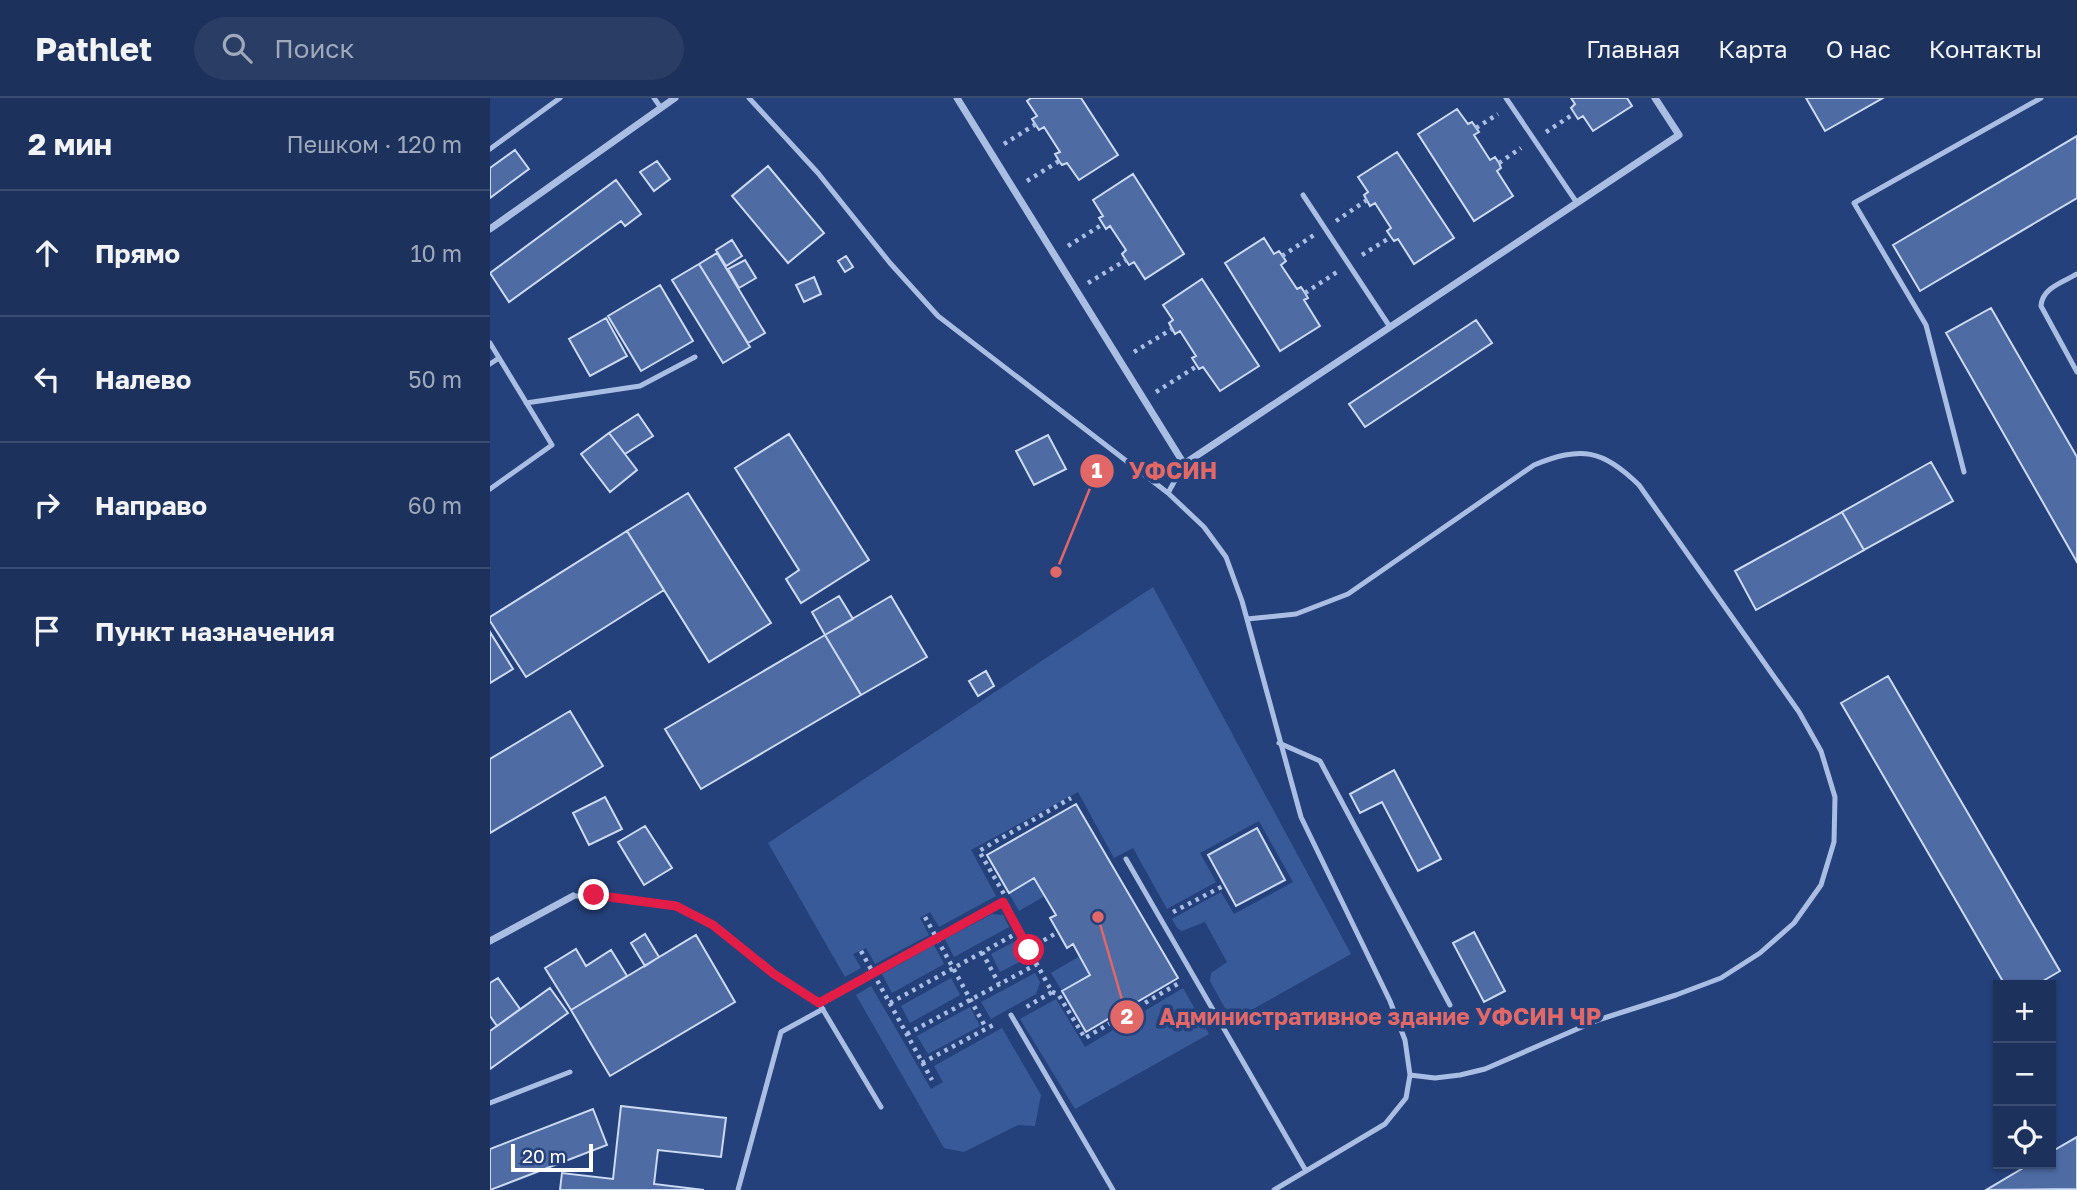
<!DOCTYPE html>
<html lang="ru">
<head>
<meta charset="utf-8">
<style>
  body { margin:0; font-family:"Golos Text",sans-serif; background:#293d65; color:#f1f3f6 }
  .controls { position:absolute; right:21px; bottom:21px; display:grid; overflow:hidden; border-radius:0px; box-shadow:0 2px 5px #0004 }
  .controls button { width:63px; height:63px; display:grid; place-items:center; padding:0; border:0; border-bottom:2px solid #3a4c72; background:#1c315c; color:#f1f3f6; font:35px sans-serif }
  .scale { position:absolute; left:21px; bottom:18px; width:82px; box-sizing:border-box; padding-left:7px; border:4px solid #fff; border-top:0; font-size:19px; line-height:24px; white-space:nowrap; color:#fff; -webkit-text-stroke:5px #25417b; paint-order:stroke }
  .stop { position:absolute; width:21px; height:21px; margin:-16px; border:5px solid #e11d48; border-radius:50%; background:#fff }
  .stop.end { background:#e11d48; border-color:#fff; box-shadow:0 2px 7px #0008 }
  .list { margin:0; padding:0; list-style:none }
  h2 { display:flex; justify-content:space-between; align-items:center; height:91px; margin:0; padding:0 28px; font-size:30px }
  h2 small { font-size:23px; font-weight:400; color:#a0a9bb }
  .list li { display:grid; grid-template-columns:46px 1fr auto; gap:21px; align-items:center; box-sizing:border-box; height:126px; padding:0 28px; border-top:2px solid #3a4c72 }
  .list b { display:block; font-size:26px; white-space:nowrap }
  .list em { font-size:23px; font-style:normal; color:#a0a9bb }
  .icon { flex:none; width:38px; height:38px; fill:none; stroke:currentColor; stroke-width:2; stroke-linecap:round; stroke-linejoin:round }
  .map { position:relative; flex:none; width:1587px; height:1092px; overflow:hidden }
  header { display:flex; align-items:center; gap:42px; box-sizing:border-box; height:98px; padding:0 35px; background:#1c315c; border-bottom:2px solid #3a4c72 }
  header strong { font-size:33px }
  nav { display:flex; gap:38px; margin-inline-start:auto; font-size:24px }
  .search { width:490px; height:63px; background:#293d65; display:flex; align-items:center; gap:18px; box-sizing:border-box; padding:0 24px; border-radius:38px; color:#a0a9bb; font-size:26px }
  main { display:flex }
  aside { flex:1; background:#1c315c }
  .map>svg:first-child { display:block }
  .green { fill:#395a99 }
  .building { fill:#4e6ba4; stroke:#ccdaf4; stroke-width:2 }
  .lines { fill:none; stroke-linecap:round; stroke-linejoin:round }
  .path { stroke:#aabee4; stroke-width:4.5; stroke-dasharray:3.5 5; stroke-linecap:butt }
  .service { stroke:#aabee4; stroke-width:5 }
  .minor { stroke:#aabee4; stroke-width:7 }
  .route { stroke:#e11d48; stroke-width:9 }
  .leader { fill:none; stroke:#e26868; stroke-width:2.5 }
  .callout-dot { fill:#e26868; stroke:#25417b; stroke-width:2.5 }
  .mark-label { font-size:21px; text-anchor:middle; font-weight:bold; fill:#fff }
  .callout-label { font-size:23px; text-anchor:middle; font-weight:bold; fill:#e26868; stroke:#25417b; stroke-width:7; stroke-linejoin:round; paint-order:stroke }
</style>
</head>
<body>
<header>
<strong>Pathlet</strong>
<div class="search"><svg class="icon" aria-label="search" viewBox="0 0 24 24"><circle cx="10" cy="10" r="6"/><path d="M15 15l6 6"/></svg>Поиск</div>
<nav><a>Главная</a><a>Карта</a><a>О нас</a><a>Контакты</a></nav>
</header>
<main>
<aside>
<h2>2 мин<small>Пешком · 120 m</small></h2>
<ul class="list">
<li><svg class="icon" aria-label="ahead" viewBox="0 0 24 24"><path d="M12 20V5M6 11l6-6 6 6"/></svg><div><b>Прямо</b></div><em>10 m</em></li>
<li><svg class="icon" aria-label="left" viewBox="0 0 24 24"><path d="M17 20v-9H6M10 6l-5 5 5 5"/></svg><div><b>Налево</b></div><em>50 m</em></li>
<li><svg class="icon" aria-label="right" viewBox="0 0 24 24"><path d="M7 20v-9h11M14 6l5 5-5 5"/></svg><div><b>Направо</b></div><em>60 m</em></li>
<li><svg class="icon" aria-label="arrive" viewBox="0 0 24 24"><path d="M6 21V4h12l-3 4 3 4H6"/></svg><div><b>Пункт назначения</b></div></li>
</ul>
</aside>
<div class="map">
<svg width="1587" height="1092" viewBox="0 0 1587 1092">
  <rect width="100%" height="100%" fill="#25417b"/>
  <!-- green -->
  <path class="green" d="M 663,489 L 861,856 L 742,923 L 720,883 L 721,875 L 737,864 L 715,824 L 692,833 L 687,830 L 682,821 L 731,794 L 744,816 L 803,784 L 769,723 L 710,755 L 726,784 L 677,811 L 643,750 L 624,760 L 588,694 L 481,752 L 506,798 L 449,829 L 440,814 L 430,820 L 439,837 L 385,866 L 376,850 L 363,856 L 371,870 L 355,879 L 278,745 Z
    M 544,780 L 555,798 L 529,813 L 519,795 Z
    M 502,816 L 513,817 L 519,829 L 464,859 L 455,841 Z
    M 526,843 L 535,861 L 510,874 L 501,856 Z
    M 444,847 L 454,866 L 402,895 L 392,876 Z
    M 590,858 L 600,877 L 572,893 L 561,875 Z
    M 545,875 L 550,884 L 546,896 L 501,921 L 491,904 Z
    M 461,880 L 470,897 L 420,925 L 411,908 Z
    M 381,888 L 441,991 L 453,984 L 444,968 L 512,930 L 551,997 L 545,1028 L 528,1027 L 474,1054 L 454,1050 L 366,897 Z
    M 693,890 L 719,936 L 585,1011 L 530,921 L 566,901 L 595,949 Z
    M 480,909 L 490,928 L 438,956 L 427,938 Z"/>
  <!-- building -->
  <path class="building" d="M 541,0 L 591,0 L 628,57 L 589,82 L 577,65 L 572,67 L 569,63 L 565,56 L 570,54 L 554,29 L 549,32 L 542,21 L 547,18 L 537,3 Z
    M 1081,0 L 1137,0 L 1142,8 L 1103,33 L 1093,18 L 1088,21 L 1081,10 L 1085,6 Z
    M 1316,0 L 1393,0 L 1335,33 Z
    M 967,11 L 978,26 L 982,24 L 989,34 L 984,37 L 1000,62 L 1005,59 L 1009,65 L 1011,70 L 1007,73 L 1023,98 L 984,123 L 928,36 Z
    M 1587,38 L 1587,100 L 1430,193 L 1403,147 Z
    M 25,52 L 39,71 L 0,100 L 0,70 Z
    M 907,54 L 964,140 L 924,166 L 908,141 L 904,143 L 901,139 L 897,133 L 901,130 L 885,105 L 880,108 L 874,97 L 878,94 L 868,79 Z
    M 167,63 L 180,81 L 164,93 L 150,74 Z
    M 278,68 L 334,135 L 298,165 L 242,98 Z
    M 643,76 L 694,156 L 655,181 L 644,164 L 639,167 L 632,156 L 636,152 L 620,128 L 616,131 L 609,120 L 613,118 L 603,102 Z
    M 126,82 L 151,116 L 135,128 L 131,123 L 19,204 L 0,175 Z
    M 774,140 L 784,156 L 789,153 L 796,163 L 791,167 L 807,191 L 811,189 L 815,195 L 818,200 L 814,202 L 830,228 L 790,253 L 735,165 Z
    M 242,142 L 252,158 L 236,168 L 226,152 Z
    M 227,155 L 275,235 L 258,245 L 209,166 Z
    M 356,158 L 363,169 L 355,174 L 348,163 Z
    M 255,162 L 266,180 L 249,190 L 238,171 Z
    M 209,166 L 260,249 L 233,265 L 182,182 Z
    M 324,179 L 331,196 L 314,204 L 306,187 Z
    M 712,181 L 769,268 L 730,293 L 713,269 L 709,271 L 702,260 L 706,258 L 690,233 L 685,236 L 679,225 L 683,222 L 673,207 Z
    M 170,187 L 203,243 L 151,273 L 118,218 Z
    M 1501,210 L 1587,359 L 1587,464 L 1456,235 Z
    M 116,220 L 137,258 L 100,278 L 79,241 Z
    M 986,222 L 1002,245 L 875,329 L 859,306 Z
    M 148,316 L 163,338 L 135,356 L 119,335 Z
    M 119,335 L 147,372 L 120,394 L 91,356 Z
    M 299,336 L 379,462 L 311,505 L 296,481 L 309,472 L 245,370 Z
    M 558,337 L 576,371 L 544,387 L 526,353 Z
    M 1441,364 L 1463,403 L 1374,452 L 1352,414 Z
    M 198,395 L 281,525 L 219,564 L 137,433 Z
    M 1352,414 L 1374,452 L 1266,512 L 1245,473 Z
    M 137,433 L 174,492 L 36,579 L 0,523 L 0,519 Z
    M 349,498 L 363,521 L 335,537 L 322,514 Z
    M 401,498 L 437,559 L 371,597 L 335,537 Z
    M 0,534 L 23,571 L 0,585 Z
    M 335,537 L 371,597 L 211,691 L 175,631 Z
    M 496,573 L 504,588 L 488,598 L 479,583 Z
    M 1398,578 L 1570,873 L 1546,887 L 1515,887 L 1351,605 Z
    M 80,613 L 113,668 L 0,735 L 0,661 Z
    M 904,672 L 951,761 L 928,773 L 892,704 L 870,715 L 860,696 Z
    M 115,699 L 132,731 L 99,747 L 83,715 Z
    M 586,706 L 688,880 L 596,934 L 572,893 L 600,877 L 583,846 L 577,850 L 568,834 L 560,820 L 566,817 L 544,780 L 519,795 L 497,757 Z
    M 155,728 L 182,770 L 154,787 L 128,744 Z
    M 767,730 L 795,782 L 746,808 L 718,757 Z
    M 984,834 L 1015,893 L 994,904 L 963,845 Z
    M 155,836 L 169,859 L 155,868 L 141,845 Z
    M 206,837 L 245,904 L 120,978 L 81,912 Z
    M 86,851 L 96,868 L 121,852 L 137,878 L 81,912 L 55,870 Z
    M 8,880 L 30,911 L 7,928 L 0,918 L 0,885 Z
    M 60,890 L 78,915 L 0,971 L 0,933 Z
    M 131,1008 L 236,1020 L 231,1059 L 168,1052 L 164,1086 L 214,1092 L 70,1092 L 72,1075 L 123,1081 Z
    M 103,1011 L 117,1047 L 0,1092 L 0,1051 Z
    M 1587,1039 L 1587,1091 L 1496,1092 L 1540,1066 L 1561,1066 L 1561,1054 Z"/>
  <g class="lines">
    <!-- path -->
    <path class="path" d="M 986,30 L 1008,16
      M 1056,34 L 1085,15
      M 514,46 L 546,26
      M 1009,65 L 1031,50
      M 537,83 L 569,63
      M 846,123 L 877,102
      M 578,148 L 613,126
      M 872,157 L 901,139
      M 792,158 L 824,137
      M 598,185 L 636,162
      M 815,195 L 847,174
      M 644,254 L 682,231
      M 666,294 L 707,268
      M 513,804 L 514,796 L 489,753 L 581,700
      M 683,814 L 735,787
      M 435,819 L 496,930
      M 539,851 L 568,834
      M 371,853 L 442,982
      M 492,854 L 509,886
      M 562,894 L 568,896 L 595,940 L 689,885
      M 342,897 L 513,804 L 562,894 L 533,911
      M 400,905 L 529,834
      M 417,936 L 547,866
      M 432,965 L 507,925"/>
    <!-- service -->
    <path class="service" d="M 164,0 L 171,10
      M 259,0 L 328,75 L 400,165 L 448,218 L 678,395 L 714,429 L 736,459 L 752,503 L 811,719 L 900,903 L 915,942 L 920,977 L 916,1000 L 895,1026 L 784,1092
      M 1016,0 L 1087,105
      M 0,51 L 70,0
      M 813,97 L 900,229
      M 1587,176 C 1573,184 1552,190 1551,208 L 1587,274
      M 0,245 L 62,347 L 0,391
      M 0,266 L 9,260
      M 36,305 L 150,288 L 205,259
      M 1474,374 L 1436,227 L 1364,105 L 1551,0
      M 678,395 L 694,366
      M 757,521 L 806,516 L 858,496 L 1044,367 C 1091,348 1112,351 1149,387 L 1309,614 L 1331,653 L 1345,699 L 1344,744 L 1331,787 L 1304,825 L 1270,855 L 1231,880 L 1186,897 L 1108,922 L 995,971 L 970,977 L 945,980 L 920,977
      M 789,645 L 830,663 L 960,907
      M 636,761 L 816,1073
      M 83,798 L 104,798 L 186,808 L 223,827 L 284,876 L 329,905 L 391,1009
      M 521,917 L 623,1092
      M 0,1005 L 80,974
      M 248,1092 L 291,934 L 333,911"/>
    <!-- minor -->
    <path class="minor" d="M 467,0 L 694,366 L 1189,37 L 1165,0
      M 0,131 L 185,0
      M 0,843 L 83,798"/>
  </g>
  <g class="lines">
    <!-- route -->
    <path class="route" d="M 104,797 L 186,808 L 223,827 L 284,876 L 329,905 L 513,804 L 539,852"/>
  </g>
  <!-- callouts -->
  <path class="leader" d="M566 474L607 373M608 819L637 919"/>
  <g class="callout-dot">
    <circle cx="566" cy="474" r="7"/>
    <circle cx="608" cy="819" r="7"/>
    <circle cx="607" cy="373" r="18"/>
    <circle cx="637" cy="919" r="18"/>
  </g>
  <g class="mark-label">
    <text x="607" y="380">1</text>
    <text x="637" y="926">2</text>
  </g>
  <g class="callout-label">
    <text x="683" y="381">УФСИН</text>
    <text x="890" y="927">Административное здание УФСИН ЧР</text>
  </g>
</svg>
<div class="controls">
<button>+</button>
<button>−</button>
<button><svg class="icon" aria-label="locate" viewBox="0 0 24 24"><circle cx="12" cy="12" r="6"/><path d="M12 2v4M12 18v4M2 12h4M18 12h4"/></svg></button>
</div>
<div class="scale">20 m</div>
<div class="stop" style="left:539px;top:852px"></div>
<div class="stop end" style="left:104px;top:797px"></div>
</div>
</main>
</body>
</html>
